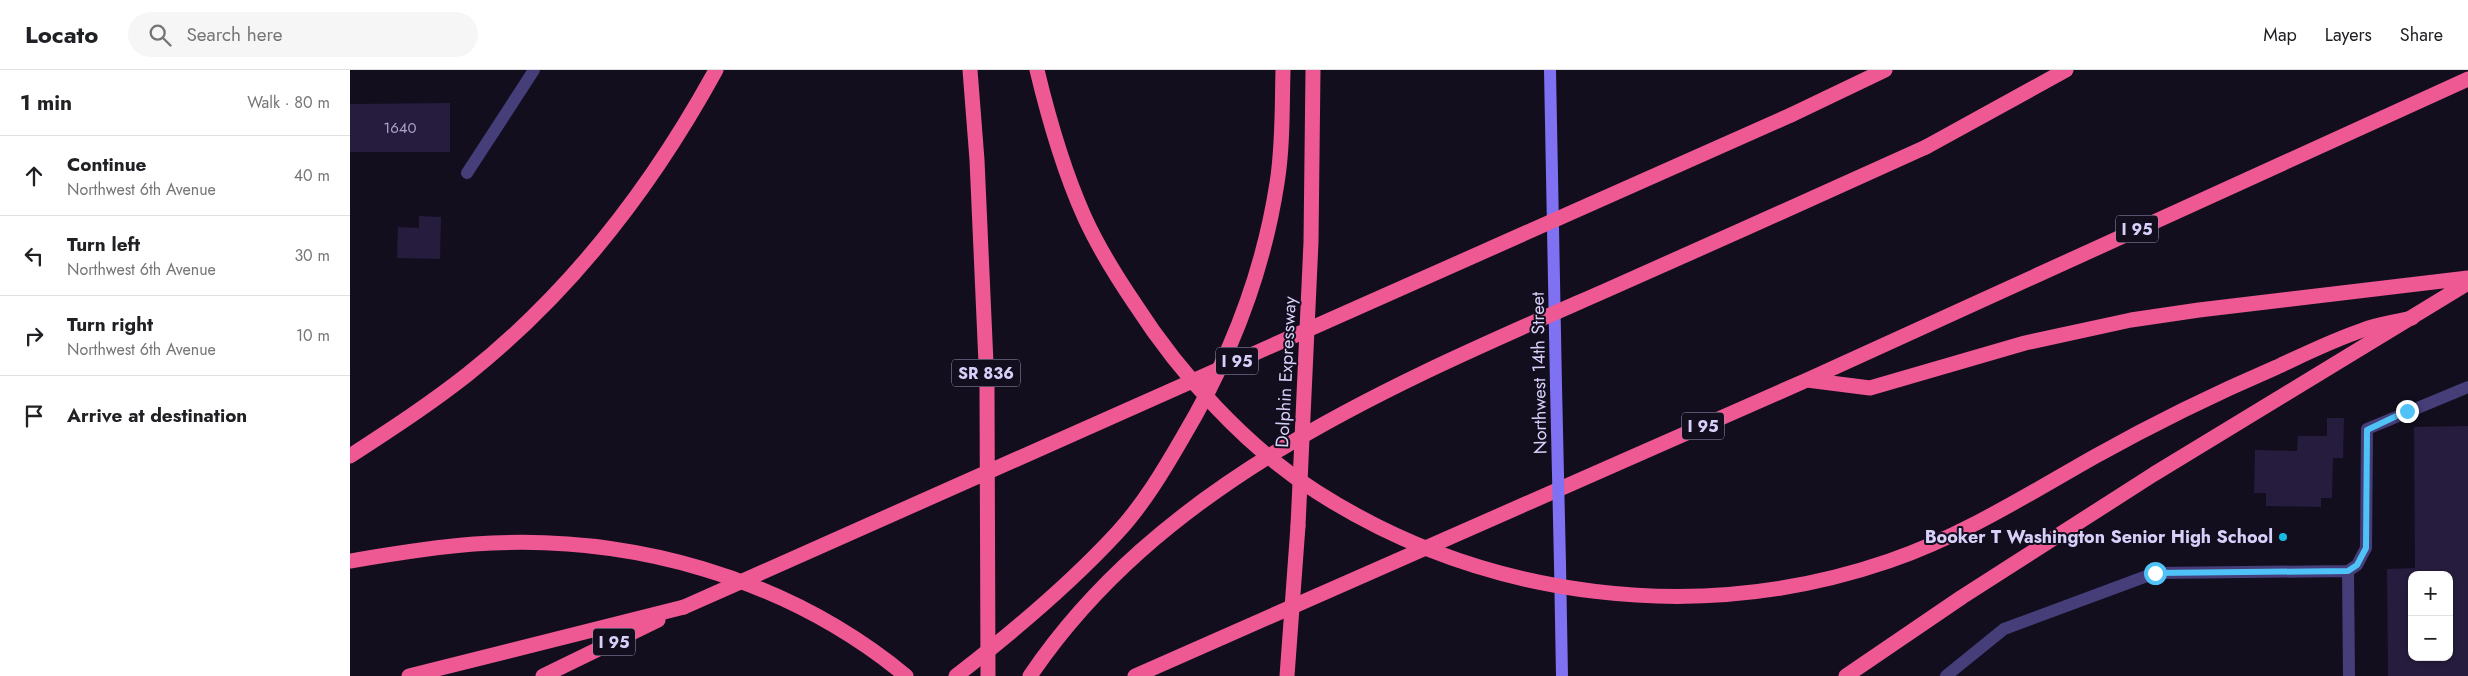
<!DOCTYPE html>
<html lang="en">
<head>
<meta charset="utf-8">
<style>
  body { margin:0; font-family:Jost,sans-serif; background:#f6f6f6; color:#202124 }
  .controls { position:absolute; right:15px; bottom:15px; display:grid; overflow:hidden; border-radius:10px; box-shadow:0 1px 4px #0004 }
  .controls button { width:45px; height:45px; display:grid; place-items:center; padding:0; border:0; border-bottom:1px solid #e0e0e0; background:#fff; color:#202124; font:25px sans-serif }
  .stop { position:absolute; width:15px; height:15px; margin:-11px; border:4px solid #4fc3f7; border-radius:50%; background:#fff }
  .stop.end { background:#4fc3f7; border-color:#fff; box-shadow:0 1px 5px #0008 }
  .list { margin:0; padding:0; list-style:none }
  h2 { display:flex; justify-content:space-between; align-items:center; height:65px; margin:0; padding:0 20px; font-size:21px }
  h2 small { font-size:16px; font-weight:400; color:#757577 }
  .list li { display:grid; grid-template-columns:32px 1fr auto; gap:15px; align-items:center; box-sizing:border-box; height:80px; padding:0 20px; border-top:1px solid #e0e0e0 }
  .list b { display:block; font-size:19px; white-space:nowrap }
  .list p { margin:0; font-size:16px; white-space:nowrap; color:#757577 }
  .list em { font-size:16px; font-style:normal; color:#757577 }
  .icon { flex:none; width:28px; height:28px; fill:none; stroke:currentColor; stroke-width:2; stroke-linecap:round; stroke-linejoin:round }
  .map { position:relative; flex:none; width:2118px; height:606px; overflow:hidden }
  header { display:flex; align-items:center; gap:30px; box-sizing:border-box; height:70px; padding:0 25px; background:#fff; border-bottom:1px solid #e0e0e0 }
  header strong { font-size:24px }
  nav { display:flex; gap:28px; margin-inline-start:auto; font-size:18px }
  .search { width:350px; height:45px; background:#f6f6f6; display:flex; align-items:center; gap:12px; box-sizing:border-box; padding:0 18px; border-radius:28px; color:#757577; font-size:19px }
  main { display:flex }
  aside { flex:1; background:#fff }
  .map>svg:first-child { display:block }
  .building { fill:#261c3d; fill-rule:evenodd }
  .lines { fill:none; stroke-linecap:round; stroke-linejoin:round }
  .lane { stroke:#453e79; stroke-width:12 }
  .street { stroke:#453e79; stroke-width:12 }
  .secondary { stroke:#7f71f1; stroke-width:12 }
  .highway { stroke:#ee5893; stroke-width:15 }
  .secondary-bridge { stroke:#7f71f1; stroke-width:12 }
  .highway-bridge { stroke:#ee5893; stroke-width:15 }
  .route { stroke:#4fc3f7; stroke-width:6 }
  .poi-dot { fill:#17bbe0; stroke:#120e1e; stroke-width:2 }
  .labels { text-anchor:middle; stroke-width:4; stroke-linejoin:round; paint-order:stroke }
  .number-label { font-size:15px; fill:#aca3cb }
  .shield { fill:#120e1e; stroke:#9d96b8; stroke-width:1 }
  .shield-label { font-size:16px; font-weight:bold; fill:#d9d0fa }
  .street-label { font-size:18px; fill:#d9d0fa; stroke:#120e1e }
  .poi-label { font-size:18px; font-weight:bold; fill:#d9d0fa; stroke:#120e1e; text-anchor:end }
</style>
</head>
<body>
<header>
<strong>Locato</strong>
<div class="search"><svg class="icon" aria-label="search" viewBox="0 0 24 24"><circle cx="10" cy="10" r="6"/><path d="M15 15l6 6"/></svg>Search here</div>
<nav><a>Map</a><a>Layers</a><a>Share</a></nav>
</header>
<main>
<aside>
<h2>1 min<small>Walk · 80 m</small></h2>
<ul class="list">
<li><svg class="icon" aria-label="ahead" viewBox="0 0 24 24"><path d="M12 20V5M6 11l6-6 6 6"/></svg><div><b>Continue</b><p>Northwest 6th Avenue</p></div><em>40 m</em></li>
<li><svg class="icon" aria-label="left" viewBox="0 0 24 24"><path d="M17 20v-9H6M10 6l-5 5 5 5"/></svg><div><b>Turn left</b><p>Northwest 6th Avenue</p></div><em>30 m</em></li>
<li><svg class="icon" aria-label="right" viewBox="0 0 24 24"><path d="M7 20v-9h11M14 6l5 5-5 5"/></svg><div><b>Turn right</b><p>Northwest 6th Avenue</p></div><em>10 m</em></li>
<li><svg class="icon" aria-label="arrive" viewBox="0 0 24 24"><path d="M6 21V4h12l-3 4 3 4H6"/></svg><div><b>Arrive at destination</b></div></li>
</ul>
</aside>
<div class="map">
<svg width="2118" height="606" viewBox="0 0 2118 606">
  <rect width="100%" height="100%" fill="#120e1e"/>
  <!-- building -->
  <path class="building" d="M 100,33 L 100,82 L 0,82 L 0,34 Z
    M 69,146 L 91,147 L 90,189 L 47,188 L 48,157 L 69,158 Z
    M 1977,348 L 1994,348 L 1993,388 L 1983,388 L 1982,428 L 1971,428 L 1971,437 L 1916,436 L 1916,423 L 1904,423 L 1905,380 L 1947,381 L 1948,366 L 1977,366 Z
    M 2118,356 L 2118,606 L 2038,606 L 2037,499 L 2065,498 L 2064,357 ZM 2062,505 L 2099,505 L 2099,587 L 2062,587 Z"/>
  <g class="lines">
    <!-- lane -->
    <path class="lane" d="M 1998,501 L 1999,606
      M 1596,606 L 1654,559 L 1805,503 L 1998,501 L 2007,495 L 2016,478 L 2017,359 L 2118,317"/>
    <!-- street -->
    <path class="street" d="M 117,103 L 184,0"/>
    <!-- secondary -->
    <path class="secondary" d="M 1200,0 L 1206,316
      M 1210,494 L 1212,606"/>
    <!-- highway -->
    <path class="highway" d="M 1441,45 L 1535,0
      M 1576,77 L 1716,0
      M 1457,310 L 1520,318 L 1675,273 L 1781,250 L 1849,240 L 2118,208
      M 0,386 C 40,360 80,334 118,304 C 221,222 303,115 366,0
      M 948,456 L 961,172 L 963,0
      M 0,491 C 41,484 82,477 124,474 C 278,463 436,507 556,606
      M 59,606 L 334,537
      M 193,606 L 308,550
      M 606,606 C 663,562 718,516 767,463 C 793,435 814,400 833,367 C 880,288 913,204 927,113 C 933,76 932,37 933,0
      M 785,606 L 1457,310 L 2118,9
      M 1496,606 L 1612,527 L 1804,404 L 2118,213"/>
    <!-- secondary-bridge -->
    <path class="secondary-bridge" d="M 1206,316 L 1210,494"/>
    <!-- highway-bridge -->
    <path class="highway-bridge" d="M 620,0 L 627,90 L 637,316 L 638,606
      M 687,0 C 699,50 713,99 734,146 C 748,177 766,206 785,234 C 830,304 896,377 967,422 C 1136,530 1349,556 1539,491 C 1612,466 1677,425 1744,387 C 1803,354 1864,324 1927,297 C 1955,284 1983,270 2013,260 C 2028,254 2046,252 2062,248
      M 334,537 L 1441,45
      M 680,606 C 814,408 1046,313 1257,220 C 1364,173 1469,125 1576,77
      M 937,606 L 948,456"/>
  </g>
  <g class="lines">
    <!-- route -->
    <path class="route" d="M 1805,503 L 1998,501 L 2007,495 L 2016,478 L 2017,360 L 2057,341"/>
  </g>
  <!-- markers -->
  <circle class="poi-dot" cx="1933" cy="467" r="5"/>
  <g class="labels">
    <!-- number labels -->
    <g class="number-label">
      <text x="50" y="63">1640</text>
    </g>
    <!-- shield labels -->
    <g class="shield">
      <rect x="1766" y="145.5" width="42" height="27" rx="4"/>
      <rect x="866" y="277.5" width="42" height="27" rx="4"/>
      <rect x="602" y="289.5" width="68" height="27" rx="4"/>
      <rect x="1332" y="342.5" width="42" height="27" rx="4"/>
      <rect x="243" y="558.5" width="42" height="27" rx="4"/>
    </g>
    <g class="shield-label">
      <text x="1787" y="165">I 95</text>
      <text x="887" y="297">I 95</text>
      <text x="636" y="309">SR 836</text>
      <text x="1353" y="362">I 95</text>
      <text x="264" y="578">I 95</text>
    </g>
    <!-- street labels -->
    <g class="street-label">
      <text transform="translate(936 302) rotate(-87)" y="6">Dolphin Expressway</text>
      <text transform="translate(1189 303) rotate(-91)" y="6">Northwest 14th Street</text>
    </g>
    <!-- poi labels -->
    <g class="poi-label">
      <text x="1923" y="473">Booker T Washington Senior High School</text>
    </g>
  </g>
</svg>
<div class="controls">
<button>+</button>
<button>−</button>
</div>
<div class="stop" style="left:1805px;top:503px"></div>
<div class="stop end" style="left:2057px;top:341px"></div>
</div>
</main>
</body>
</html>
